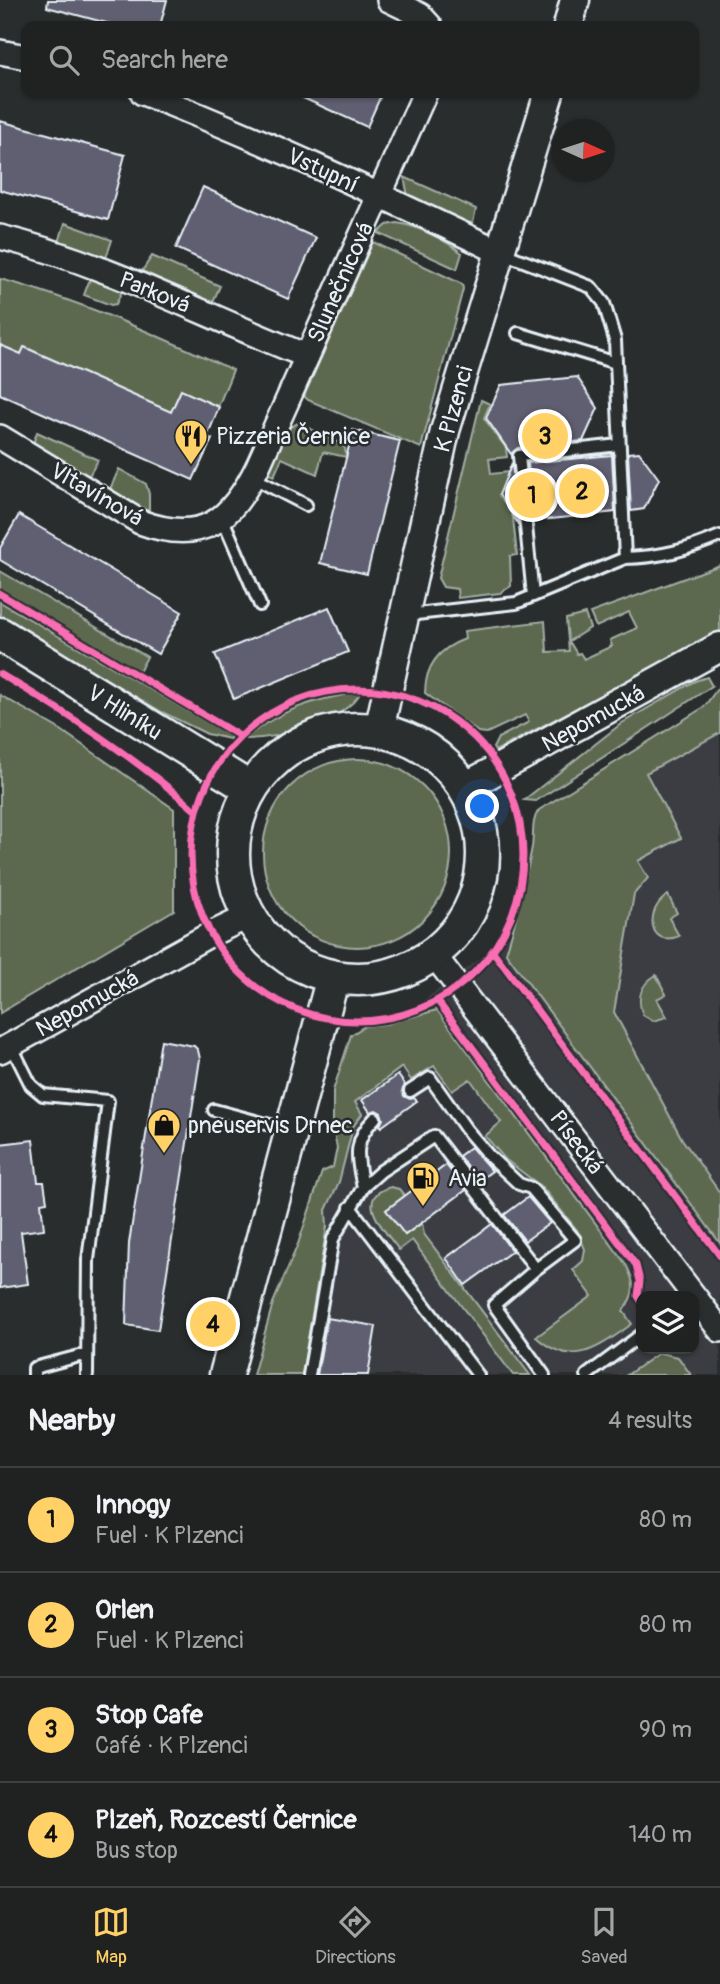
<!DOCTYPE html>
<html lang="en">
<head>
<meta charset="utf-8">
<style>
  body { margin:0; font-family:Pangolin,sans-serif; background:#2d2f2f; color:#f1f3f6 }
  .controls { position:absolute; right:21px; bottom:21px; display:grid; overflow:hidden; border-radius:14px; box-shadow:0 2px 5px #0004 }
  .controls button { width:63px; height:63px; display:grid; place-items:center; padding:0; border:0; border-bottom:2px solid #3d3f40; background:#202222; color:#f1f3f6; font:35px sans-serif }
  .compass { position:absolute; left:552px; top:119px; width:63px; height:63px; border-radius:50%; background:#202222; box-shadow:0 2px 5px #0004; rotate:93deg }
  .you { position:absolute; left:483px; top:807px; width:24px; height:24px; margin:-18px; border:5px solid #fff; border-radius:50%; background:#1a73e8; box-shadow:0 0 0 10px #1a73e833 }
  .badge { display:grid; place-items:center; width:46px; height:46px; border-radius:50%; background:#ffd166; color:#111; font-size:23px; font-weight:700 }
  .pin { position:absolute; translate:-50% -50%; border:4px solid #fff; box-shadow:0 2px 7px #0006 }
  .list { margin:0; padding:0; list-style:none }
  h2 { display:flex; justify-content:space-between; align-items:center; height:91px; margin:0; padding:0 28px; font-size:30px }
  h2 small { font-size:23px; font-weight:400; color:#a2a4a5 }
  .list li { display:grid; grid-template-columns:46px 1fr auto; gap:21px; align-items:center; box-sizing:border-box; height:105px; padding:0 28px; border-top:2px solid #3d3f40 }
  .list b { display:block; font-size:26px; white-space:nowrap }
  .list p { margin:0; font-size:23px; white-space:nowrap; color:#a2a4a5 }
  .list em { font-size:23px; font-style:normal; color:#a2a4a5 }
  .icon { flex:none; width:38px; height:38px; fill:none; stroke:currentColor; stroke-width:2; stroke-linecap:round; stroke-linejoin:round }
  .map { position:relative; flex:none; width:720px; height:1375px; overflow:hidden }
  .search { position:absolute; background:#202222; box-shadow:0 2px 5px #0004; left:21px; right:21px; top:21px; height:77px; display:flex; align-items:center; gap:18px; box-sizing:border-box; padding:0 24px; border-radius:14px; color:#a2a4a5; font-size:26px }
  .sheet { height:511px; background:#202222 }
  nav { display:flex; justify-content:space-around; align-items:center; box-sizing:border-box; height:98px; border-top:2px solid #3d3f40; background:#202222; font-size:19px; color:#a2a4a5 }
  nav a { display:grid; justify-items:center; gap:4px }
  nav .on { color:#ffd166 }
  .map>svg:first-child { display:block }
  .built { fill:#3a3c42; fill-rule:evenodd }
  .green { fill:#5d6950; stroke:#a2ada4; stroke-width:2 }
  .building { fill:#5e5f71; stroke:#e8f1f8; stroke-width:2 }
  .lines { fill:none; stroke-linecap:round; stroke-linejoin:round }
  .service-casing { stroke:#e8f1f8; stroke-width:16 }
  .minor-casing { stroke:#e8f1f8; stroke-width:28 }
  .tertiary-casing { stroke:#e8f1f8; stroke-width:33 }
  .secondary-casing { stroke:#e8f1f8; stroke-width:37 }
  .service { stroke:#2a2d2e; stroke-width:10 }
  .minor { stroke:#2a2d2e; stroke-width:23 }
  .tertiary { stroke:#2a2d2e; stroke-width:28 }
  .secondary { stroke:#2a2d2e; stroke-width:32 }
  .cycleway-casing { stroke:#2a2d2e; stroke-width:11 }
  .cycleway { stroke:#f96db3; stroke-width:7 }
  .labels { text-anchor:middle; stroke-width:5; stroke-linejoin:round; paint-order:stroke }
  .street-label { font-size:23px; fill:#e8f1f8; stroke:#2a2d2e }
  .poi-label { font-size:23px; fill:#e8f1f8; stroke:#2a2d2e; text-anchor:start }
</style>
</head>
<body>
<div class="map">
<svg width="720" height="1375" viewBox="0 0 720 1375">
  <rect width="100%" height="100%" fill="#2a2d2e"/>
  <filter id="ink" filterUnits="userSpaceOnUse"><feTurbulence type="fractalNoise" baseFrequency=".0143" numOctaves="2"/><feDisplacementMap in="SourceGraphic" scale="14" xChannelSelector="R" yChannelSelector="G"/><feConvolveMatrix kernelMatrix="1 2 1 2 8 2 1 2 1" color-interpolation-filters="sRGB"/></filter>
  <g filter="url(#ink)">
    <!-- built -->
    <path class="built" d="M 720,698 L 720,1375 L 291,1375 L 356,1051 L 600,868 L 620,759 ZM 641,1296 L 694,1296 L 694,1349 L 641,1349 Z"/>
    <!-- green -->
    <path class="green" d="M 404,177 L 476,209 L 473,223 L 465,223 L 408,196 Z
      M 65,223 L 112,240 L 106,258 L 59,242 Z
      M 397,223 C 419,226 445,240 462,253 L 457,269 L 378,233 L 387,225 Z
      M 373,242 L 462,284 L 463,289 L 421,448 L 308,400 L 304,396 Z
      M 152,256 L 220,286 L 212,304 L 142,271 Z
      M 91,276 L 123,289 L 116,304 L 111,305 L 84,295 Z
      M 0,279 C 80,300 158,336 233,370 L 218,407 L 181,390 L 171,412 L 25,347 L 21,354 L 0,345 Z
      M 481,400 L 490,404 L 484,418 L 506,448 L 507,457 L 489,459 L 491,474 L 508,472 L 517,555 L 510,556 L 511,586 L 500,593 L 458,598 L 457,589 L 443,587 L 438,578 Z
      M 298,423 L 340,443 L 345,448 L 346,457 L 323,452 L 317,474 L 282,458 L 274,476 L 267,473 L 288,428 Z
      M 37,432 L 98,460 L 89,476 L 33,444 Z
      M 119,469 L 146,484 L 149,494 L 149,512 L 110,489 Z
      M 720,565 L 720,632 L 495,751 L 493,748 L 498,738 L 529,722 L 525,715 L 487,733 L 478,732 L 425,693 C 425,665 440,648 465,639 L 464,631 L 545,621 L 547,652 L 569,651 L 566,619 L 585,614 L 590,628 L 569,641 L 577,654 L 580,653 L 584,659 L 612,646 L 610,640 L 637,628 L 629,612 L 596,627 L 590,613 Z
      M 0,571 L 147,657 L 139,672 L 0,590 Z
      M 0,602 L 231,736 L 230,739 L 207,734 L 162,712 L 0,617 Z
      M 707,677 L 712,686 L 536,801 L 524,800 L 622,723 L 695,681 Z
      M 720,685 L 720,733 L 646,773 L 681,838 L 638,861 L 648,878 L 634,894 L 614,1012 L 682,1139 L 720,1193 L 720,1243 L 506,953 C 517,918 525,883 532,847 C 534,835 531,820 539,810 L 704,707 Z
      M 361,692 C 343,723 278,739 244,739 C 281,709 315,699 361,692 Z
      M 0,695 L 61,730 L 174,809 L 174,910 L 0,1013 Z
      M263 853a94 94 0 1 1 188 0a94 94 0 1 1-188 0Z
      M 668,895 L 677,913 L 669,918 L 679,936 C 648,949 644,909 668,895 Z
      M 656,975 L 666,994 L 657,999 L 667,1017 L 653,1021 L 643,1015 C 636,998 641,984 656,975 Z
      M 437,1010 L 625,1263 C 636,1283 636,1293 623,1311 L 632,1324 C 599,1347 573,1370 536,1337 L 592,1296 L 573,1270 L 583,1261 L 585,1249 L 577,1230 L 542,1187 L 506,1160 L 485,1136 L 501,1122 L 470,1079 L 452,1091 L 434,1066 L 411,1080 L 402,1067 L 355,1102 L 362,1114 L 353,1127 L 339,1182 L 326,1210 L 327,1226 L 302,1375 L 253,1375 L 273,1303 L 298,1244 L 322,1172 L 333,1167 L 337,1148 L 333,1129 L 333,1091 L 351,1035 L 365,1026 L 386,1024 Z
      M 391,1187 L 399,1189 L 405,1196 L 386,1210 L 405,1235 L 422,1223 L 424,1234 L 530,1375 L 513,1375 L 412,1240 L 399,1250 C 386,1232 351,1197 391,1187 Z
      M 659,1353 L 678,1357 L 691,1375 L 627,1375 Z"/>
    <!-- building -->
    <path class="building" d="M 48,0 L 167,0 L 160,26 L 118,26 L 47,7 Z
      M 292,93 L 382,93 L 367,127 Z
      M 0,121 L 125,155 L 108,220 L 0,190 Z
      M 203,187 L 316,238 L 288,299 L 176,248 Z
      M 0,345 L 21,354 L 24,347 L 171,412 L 181,390 L 219,407 L 207,437 L 212,439 L 193,480 L 0,394 Z
      M 577,377 L 598,408 L 583,441 L 518,448 L 511,454 L 486,418 L 501,385 Z
      M 353,430 L 400,441 L 367,574 L 320,563 Z
      M 639,452 L 659,479 L 644,509 L 631,511 L 628,453 Z
      M 612,455 L 615,512 L 533,521 L 528,463 Z
      M 512,463 L 518,522 L 517,522 L 499,495 Z
      M 19,515 L 182,612 L 158,654 L 0,560 L 0,548 Z
      M 329,607 L 348,652 L 234,699 L 215,654 Z
      M 161,1040 L 194,1046 L 198,1050 L 200,1059 L 158,1330 L 126,1325 L 129,1243 Z
      M 398,1075 L 405,1085 L 402,1091 L 404,1096 L 410,1099 L 414,1098 L 417,1101 L 381,1127 L 380,1125 L 383,1119 L 381,1113 L 376,1110 L 370,1112 L 362,1100 Z
      M 33,1140 L 38,1182 L 44,1182 L 47,1202 L 41,1203 L 44,1229 L 21,1232 L 28,1284 L 0,1288 L 0,1144 Z
      M 471,1147 L 492,1171 L 478,1181 L 459,1156 Z
      M 446,1165 L 466,1190 L 405,1235 L 386,1210 Z
      M 528,1197 L 550,1223 L 525,1241 L 504,1215 Z
      M 492,1224 L 512,1251 L 465,1285 L 446,1258 Z
      M 327,1318 L 376,1326 L 368,1375 L 317,1375 Z"/>
    <g class="lines">
      <defs>
        <path id="service" d="M 518,333 L 616,363
          M 252,477 L 306,505
          M 222,517 L 260,605
          M 625,558 C 661,557 687,550 720,536
          M 533,596 L 519,456 L 619,445
          M 407,615 L 516,603 L 625,558 L 615,340 L 604,303 L 591,287 L 503,253
          M 11,1045 L 31,1085 L 43,1095 L 108,1101 L 88,1260 L 87,1375
          M 410,1091 L 430,1078 L 466,1129 L 489,1156 L 519,1184 L 531,1188 L 575,1240 L 536,1269
          M 214,1110 L 289,1130
          M 363,1187 C 357,1158 352,1141 375,1118
          M 350,1207 L 478,1375
          M 34,1375 L 34,1368 L 87,1354
          M 309,1375 L 333,1239 L 363,1187 L 381,1171 L 434,1136 L 536,1269 L 494,1305 L 544,1375
          M 587,1375 L 641,1335"/>
        <path id="minor" d="M 389,0 L 420,15 L 430,26
          M 0,52 L 26,57
          M 143,93 C 264,140 382,196 500,252
          M 0,237 C 106,263 205,316 307,356
          M 0,437 L 140,522 C 203,545 231,521 258,466 L 425,93
          M 434,955 L 720,1330
          M 0,1051 L 209,935 L 249,916"/>
        <path id="tertiary" d="M 568,26 L 575,0
          M 379,730 L 445,431 L 549,93
          M 465,787 L 720,647"/>
        <path id="secondary" d="M 0,634 L 251,789
          M233 854a125 125 0 1 1 250 0a125 125 0 1 1-250 0Z
          M 226,1375 L 333,977"/>
      </defs>
      <!-- service casing -->
      <use href="#service" class="service-casing"/>
      <!-- minor casing -->
      <use href="#minor" class="minor-casing"/>
      <!-- tertiary casing -->
      <use href="#tertiary" class="tertiary-casing"/>
      <!-- secondary casing -->
      <use href="#secondary" class="secondary-casing"/>
      <!-- service -->
      <use href="#service" class="service"/>
      <!-- minor -->
      <use href="#minor" class="minor"/>
      <!-- tertiary -->
      <use href="#tertiary" class="tertiary"/>
      <!-- secondary -->
      <use href="#secondary" class="secondary"/>
      <defs>
        <path id="cycleway" d="M 0,594 L 238,735
          M 0,674 C 69,714 136,758 196,811
          M191 855a166 166 0 1 1 332 0a166 166 0 1 1-332 0Z
          M 495,954 L 720,1256
          M 439,1003 L 636,1265 L 640,1281 L 638,1296 L 641,1301"/>
      </defs>
      <!-- cycleway casing -->
      <use href="#cycleway" class="cycleway-casing"/>
      <!-- cycleway -->
      <use href="#cycleway" class="cycleway"/>
    </g>
  </g>
  <!-- icons -->
  <defs>
    <symbol id="restaurant-pin" viewBox="-11 -11 22 30"><path d="M0 17L-7.5 6A9.5 9.5 0 1 1 7.5 6Z" fill="#ffd166" stroke="#2a2d2e"/><path d="M-5-6h1v4h1v-4h1v4h1v-4h1v5L-1.5 .5V6h-2V.5L-5-1ZM5-6V6H3V1.5H1.5Q1.5-4 5-6Z" fill="#111"/></symbol>
    <symbol id="shop-pin" viewBox="-11 -11 22 30"><path d="M0 17L-7.5 6A9.5 9.5 0 1 1 7.5 6Z" fill="#ffd166" stroke="#2a2d2e"/><path d="M-5-2.5h2.3a2.7 3.5 0 0 1 5.4 0H5L5.5 6h-11ZM-1.5-2.5h3a1.5 2.3 0 0 0-3 0Z" fill="#111"/></symbol>
    <symbol id="fuel-pin" viewBox="-11 -11 22 30"><path d="M0 17L-7.5 6A9.5 9.5 0 1 1 7.5 6Z" fill="#ffd166" stroke="#2a2d2e"/><path d="M-5.5-6h7V0h2V4h1.3V-2.5L3-4.5l.8-.8L6-3V5H2.5V1h-1V6h-7ZM-4.2-4.7v3.2H.2V-4.7Z" fill="#111"/></symbol>
  </defs>
  <g fill-rule="evenodd">
    <use href="#restaurant-pin" x="172" y="417" width="38" height="52"/>
    <use href="#shop-pin" x="145" y="1106" width="38" height="52"/>
    <use href="#fuel-pin" x="404" y="1159" width="38" height="52"/>
  </g>
  <g class="labels">
    <!-- street labels -->
    <g class="street-label">
      <text transform="translate(323 170) rotate(25)" y="8">Vstupní</text>
      <text transform="translate(340 282) rotate(-66)" y="8">Slunečnicová</text>
      <text transform="translate(155 292) rotate(22)" y="8">Parková</text>
      <text transform="translate(453 409) rotate(-74)" y="8">K Plzenci</text>
      <text transform="translate(97 494) rotate(30)" y="8">Vltavínová</text>
      <text transform="translate(125 712) rotate(32)" y="8">V Hliníku</text>
      <text transform="translate(593 718) rotate(-29)" y="8">Nepomucká</text>
      <text transform="translate(87 1003) rotate(-29)" y="8">Nepomucká</text>
      <text transform="translate(577 1142) rotate(53)" y="8">Písecká</text>
    </g>
    <!-- poi labels -->
    <g class="poi-label">
      <text x="216" y="444">Pizzeria Černice</text>
      <text x="188" y="1133">pneuservis Drnec</text>
      <text x="448" y="1186">Avia</text>
    </g>
  </g>
</svg>
<div class="controls">
<button><svg class="icon" aria-label="layers" viewBox="0 0 24 24"><path d="M12 4l9 5-9 5-9-5zM3 14l9 5 9-5"/></svg></button>
</div>
<svg class="compass" viewBox="-18 -18 36 36"><path d="M0-13l5 13h-10z" fill="#e53935"/><path d="M0 13l5-13h-10z" fill="#a2a4a5"/></svg>
<div class="you"></div>
<div class="pin badge" style="left:532px;top:495px">1</div>
<div class="pin badge" style="left:582px;top:491px">2</div>
<div class="pin badge" style="left:545px;top:436px">3</div>
<div class="pin badge" style="left:213px;top:1324px">4</div>
<div class="search"><svg class="icon" aria-label="search" viewBox="0 0 24 24"><circle cx="10" cy="10" r="6"/><path d="M15 15l6 6"/></svg>Search here</div>
</div>
<section class="sheet">
<h2>Nearby<small>4 results</small></h2>
<ul class="list">
<li><span class="badge">1</span><div><b>Innogy</b><p>Fuel · K Plzenci</p></div><em>80 m</em></li>
<li><span class="badge">2</span><div><b>Orlen</b><p>Fuel · K Plzenci</p></div><em>80 m</em></li>
<li><span class="badge">3</span><div><b>Stop Cafe</b><p>Café · K Plzenci</p></div><em>90 m</em></li>
<li><span class="badge">4</span><div><b>Plzeň, Rozcestí Černice</b><p>Bus stop</p></div><em>140 m</em></li>
</ul>
</section>
<nav>
<a class="on"><svg class="icon" aria-label="map" viewBox="0 0 24 24"><path d="M3 6l6-2 6 2 6-2v14l-6 2-6-2-6 2zM9 4v14M15 6v14"/></svg>Map</a>
<a><svg class="icon" aria-label="directions" viewBox="0 0 24 24"><path d="M12 3l9 9-9 9-9-9zM9 14v-3h6M13 9l2 2-2 2"/></svg>Directions</a>
<a><svg class="icon" aria-label="saved" viewBox="0 0 24 24"><path d="M7 4h10v16l-5-4-5 4z"/></svg>Saved</a>
</nav>
</body>
</html>
